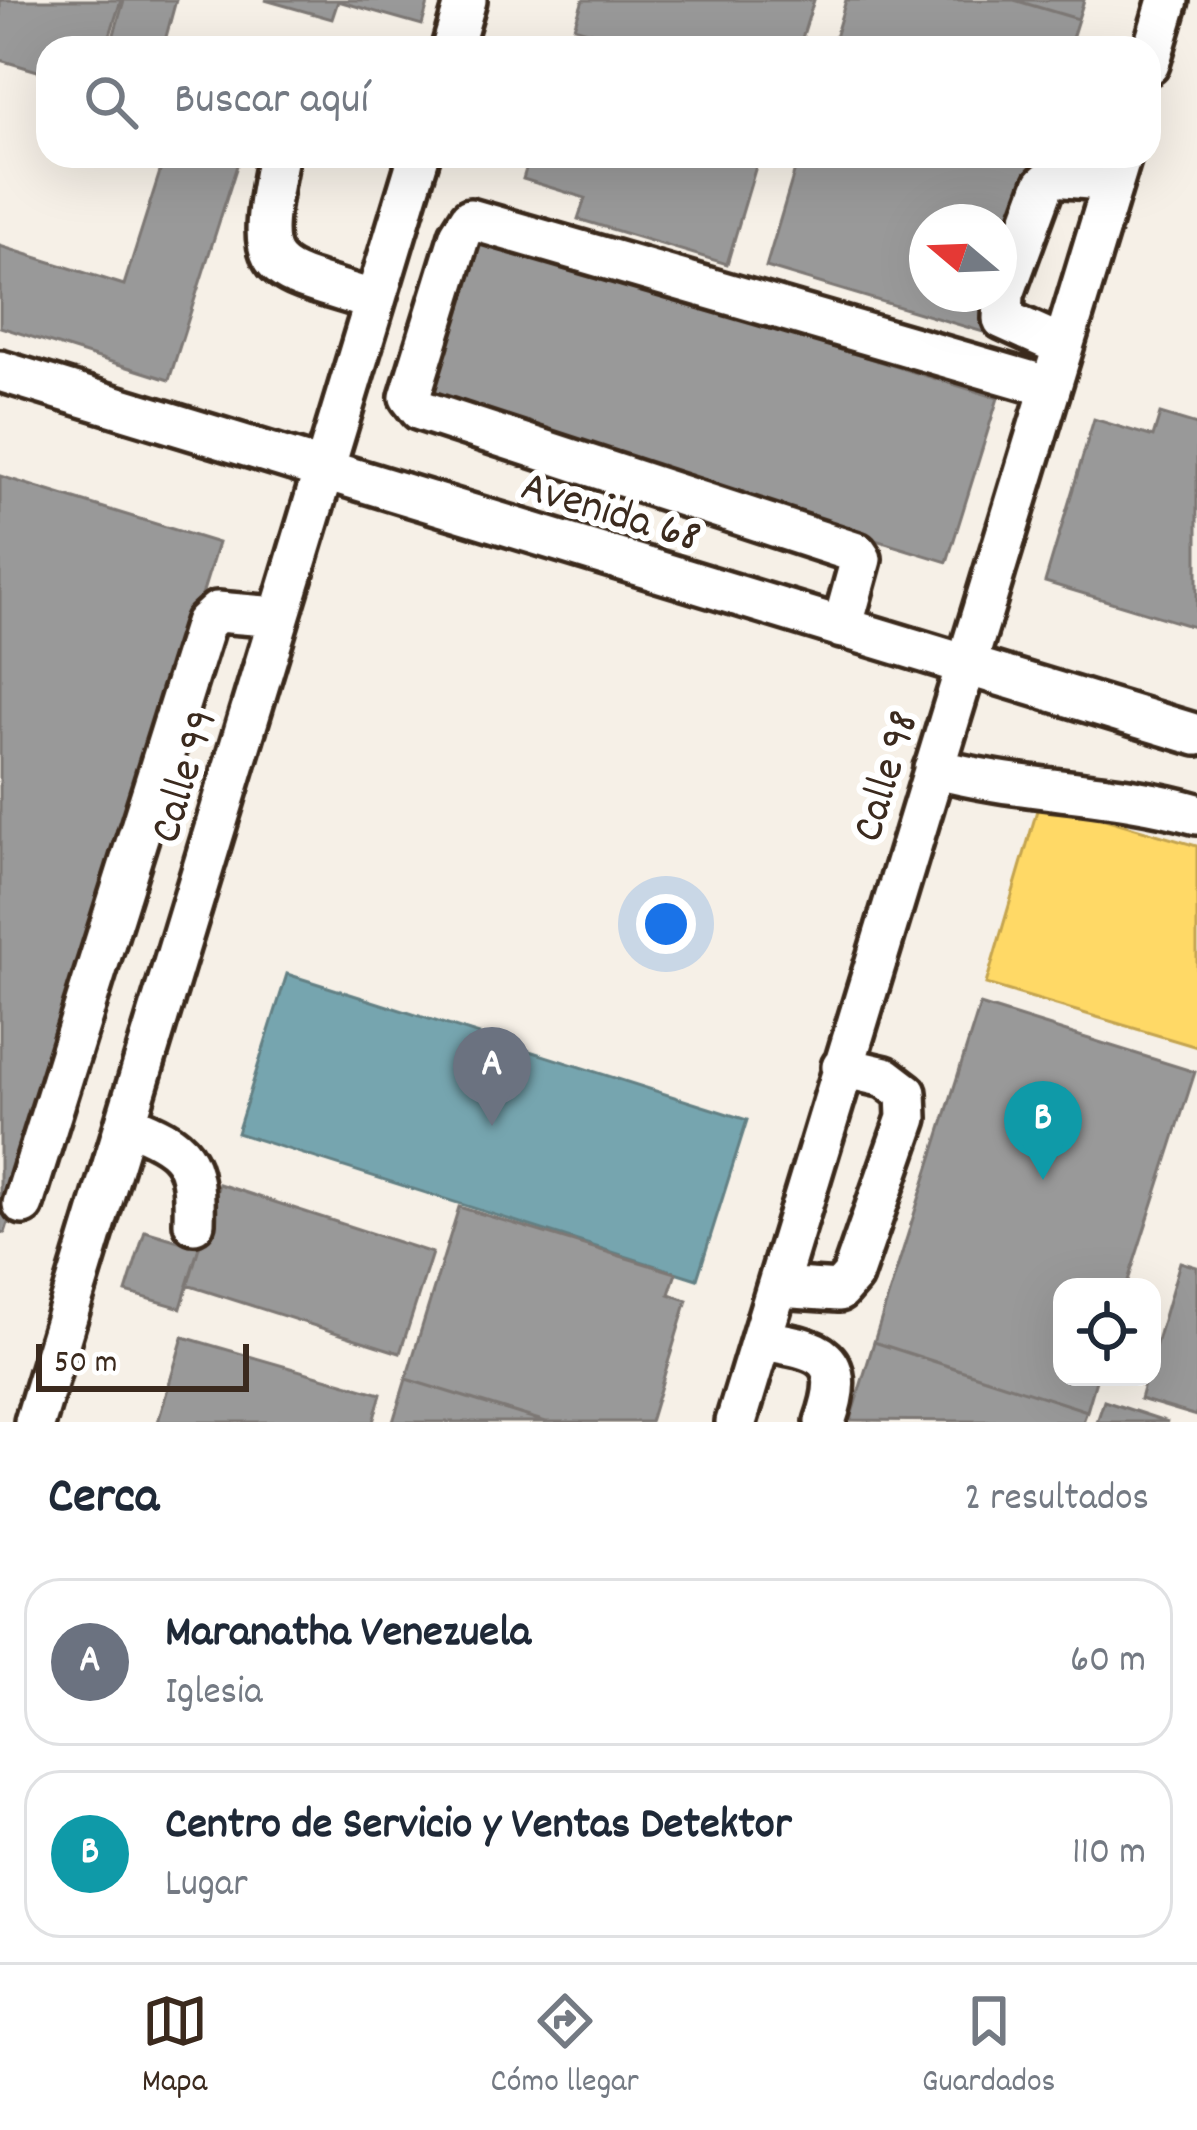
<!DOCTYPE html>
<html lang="es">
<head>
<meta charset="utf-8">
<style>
  body { margin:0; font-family:Dekko,sans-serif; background:#f2f2f3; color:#1f2937 }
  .controls { position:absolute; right:36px; bottom:36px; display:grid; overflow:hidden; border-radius:24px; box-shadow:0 12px 48px #0002 }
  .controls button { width:108px; height:108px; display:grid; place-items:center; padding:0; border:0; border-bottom:3px solid #e0e1e3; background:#fff; color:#1f2937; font:60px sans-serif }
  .compass { position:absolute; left:909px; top:204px; width:108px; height:108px; border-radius:50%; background:#fff; box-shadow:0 12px 48px #0002; rotate:289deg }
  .scale { position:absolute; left:36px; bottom:30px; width:213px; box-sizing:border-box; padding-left:12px; border:6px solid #3b2a1e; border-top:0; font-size:33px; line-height:42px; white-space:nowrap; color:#3b2a1e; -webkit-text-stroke:9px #fff; paint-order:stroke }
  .you { position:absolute; left:666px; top:924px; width:42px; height:42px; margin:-30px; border:9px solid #fff; border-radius:50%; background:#1a73e8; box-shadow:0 0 0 18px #1a73e833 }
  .badge { display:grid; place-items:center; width:78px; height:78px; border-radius:50%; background:#3b2a1e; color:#fff; font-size:39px; font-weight:700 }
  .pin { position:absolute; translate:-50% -99px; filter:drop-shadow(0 3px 6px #0008) }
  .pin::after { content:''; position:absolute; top:63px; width:42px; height:36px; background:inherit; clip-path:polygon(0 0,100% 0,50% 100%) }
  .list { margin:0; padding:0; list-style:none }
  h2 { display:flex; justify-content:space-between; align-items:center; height:156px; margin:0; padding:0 48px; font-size:51px }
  h2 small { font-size:39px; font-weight:400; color:#747a83 }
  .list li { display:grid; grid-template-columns:78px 1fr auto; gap:36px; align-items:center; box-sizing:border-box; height:168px; margin:0 24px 24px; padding:0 24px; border:3px solid #e0e1e3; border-radius:36px }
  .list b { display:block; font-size:45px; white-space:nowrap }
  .list p { margin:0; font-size:39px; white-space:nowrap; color:#747a83 }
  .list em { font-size:39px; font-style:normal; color:#747a83 }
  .icon { flex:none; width:66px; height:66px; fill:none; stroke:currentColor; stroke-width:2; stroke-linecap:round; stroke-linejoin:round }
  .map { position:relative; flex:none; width:1197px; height:1422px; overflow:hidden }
  .search { position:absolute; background:#fff; box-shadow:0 12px 48px #0002; left:36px; right:36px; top:36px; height:132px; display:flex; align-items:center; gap:30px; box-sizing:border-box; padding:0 42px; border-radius:36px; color:#747a83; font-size:45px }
  .sheet { height:540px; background:#fff }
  nav { display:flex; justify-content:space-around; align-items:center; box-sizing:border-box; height:168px; border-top:3px solid #e0e1e3; background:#fff; font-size:33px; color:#747a83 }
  nav a { display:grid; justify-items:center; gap:6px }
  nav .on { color:#3b2a1e }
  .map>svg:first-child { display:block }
  .homes { fill:#ffd966; stroke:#c4a450; stroke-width:3 }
  .public { fill:#76a5af; stroke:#648084; stroke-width:3 }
  .industry { fill:#999; stroke:#7d7874; stroke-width:3 }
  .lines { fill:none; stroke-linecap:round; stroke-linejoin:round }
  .minor-casing { stroke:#3b2a1e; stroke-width:48 }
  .minor { stroke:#fff; stroke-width:39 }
  .labels { text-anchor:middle; stroke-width:12; stroke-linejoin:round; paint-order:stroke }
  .street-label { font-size:45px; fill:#3b2a1e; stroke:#fff }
</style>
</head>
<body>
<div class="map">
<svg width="1197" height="1422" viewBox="0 0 1197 1422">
  <rect width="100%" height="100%" fill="#f6f0e7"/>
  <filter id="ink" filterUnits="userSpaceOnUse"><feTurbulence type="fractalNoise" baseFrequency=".00833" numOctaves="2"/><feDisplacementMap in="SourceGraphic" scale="24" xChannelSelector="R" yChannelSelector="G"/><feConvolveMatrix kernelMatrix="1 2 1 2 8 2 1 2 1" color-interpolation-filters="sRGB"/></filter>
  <g filter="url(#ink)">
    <!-- homes -->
    <path class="homes" d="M 1040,800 L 1197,846 L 1197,1047 L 986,984 Z"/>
    <!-- public -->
    <path class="public" d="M 287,974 L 747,1120 L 697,1279 L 237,1133 Z"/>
    <!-- industry -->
    <path class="industry" d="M 0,0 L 121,0 L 106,48 L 48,48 L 48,74 L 0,60 Z
      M 124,0 L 176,0 L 163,48 L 110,48 Z
      M 265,0 L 429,0 L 422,25 L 338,1 L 332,19 Z
      M 583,0 L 814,0 L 799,48 L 643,48 L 574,27 Z
      M 846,0 L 1014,0 L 1078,19 L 1069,48 L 832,48 Z
      M 1014,0 L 1084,0 L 1078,19 Z
      M 165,156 L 240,156 L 169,380 L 0,327 L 0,246 L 124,285 Z
      M 530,156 L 759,156 L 727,264 L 578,219 L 585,198 L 523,179 Z
      M 799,156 L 1037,156 L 999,281 L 999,222 L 927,222 L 927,294 L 995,294 L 983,332 L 766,267 Z
      M 466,234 L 998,398 L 947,562 L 416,399 Z
      M 1160,414 L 1197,425 L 1197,628 L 1045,582 L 1094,419 L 1153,437 Z
      M 0,476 L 218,543 L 5,1233 L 0,1232 Z
      M 980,1005 L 1195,1072 L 1126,1287 L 1062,1287 L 1062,1377 L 1097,1377 L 1087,1411 L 874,1342 Z
      M 219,1184 L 432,1253 L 400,1353 L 187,1285 Z
      M 459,1207 L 676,1273 L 669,1294 L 687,1300 L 650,1422 L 545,1422 L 406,1379 Z
      M 145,1231 L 199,1247 L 181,1308 L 126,1292 Z
      M 1180,1262 L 1197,1267 L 1197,1416 L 1140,1399 L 1146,1377 L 1152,1377 L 1152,1358 Z
      M 183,1337 L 381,1394 L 373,1422 L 158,1422 Z
      M 874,1342 L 1087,1411 L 1083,1422 L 850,1420 Z
      M 406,1379 L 546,1422 L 393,1422 Z
      M 1104,1401 L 1168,1422 L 1097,1422 Z"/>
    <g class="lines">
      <defs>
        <path id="minor" d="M 452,48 L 466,0
          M 1149,64 L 1168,0
          M 278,156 C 253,279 265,266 375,301
          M 1063,346 L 1003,319 L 1004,294 L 1044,185 L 1054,176 L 1113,181
          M 0,371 L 1197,735
          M 842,628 L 861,559 L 857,553 L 420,410 L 410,397 L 460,235 L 470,219 L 1050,387
          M 934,768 C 1020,792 1111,789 1197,814
          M 126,1123 C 186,1147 196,1157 194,1223
          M 23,1204 L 205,623 L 217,612 L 278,617
          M 778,1287 L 839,1291 L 852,1276 L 907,1118 L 906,1093 L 885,1077 L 842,1067
          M 761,1340 C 821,1349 849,1355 825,1422
          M 35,1422 L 419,156
          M 736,1422 L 1121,156"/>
      </defs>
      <!-- minor casing -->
      <use href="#minor" class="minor-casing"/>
      <!-- minor -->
      <use href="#minor" class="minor"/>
    </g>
  </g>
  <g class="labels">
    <!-- street labels -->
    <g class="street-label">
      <text transform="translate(612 508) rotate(17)" y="16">Avenida 68</text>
      <text transform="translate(180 775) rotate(-73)" y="16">Calle 99</text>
      <text transform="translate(882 775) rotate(-73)" y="16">Calle 98</text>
    </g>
  </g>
</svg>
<div class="controls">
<button><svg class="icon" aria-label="locate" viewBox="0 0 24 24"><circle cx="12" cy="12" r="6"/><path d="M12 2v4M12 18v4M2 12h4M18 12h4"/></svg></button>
</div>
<svg class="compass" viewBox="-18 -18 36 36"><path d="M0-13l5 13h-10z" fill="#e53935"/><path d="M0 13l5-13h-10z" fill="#747a83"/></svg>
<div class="scale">50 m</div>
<div class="you"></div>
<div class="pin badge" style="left:492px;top:1126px;background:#6b7280">A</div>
<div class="pin badge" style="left:1043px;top:1180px;background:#0f9aa8">B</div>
<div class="search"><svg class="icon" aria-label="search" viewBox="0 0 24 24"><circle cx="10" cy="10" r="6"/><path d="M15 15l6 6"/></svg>Buscar aquí</div>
</div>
<section class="sheet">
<h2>Cerca<small>2 resultados</small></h2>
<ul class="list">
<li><span class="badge" style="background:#6b7280">A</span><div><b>Maranatha Venezuela</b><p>Iglesia</p></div><em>60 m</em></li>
<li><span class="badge" style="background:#0f9aa8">B</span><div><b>Centro de Servicio y Ventas Detektor</b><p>Lugar</p></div><em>110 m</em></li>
</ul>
</section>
<nav>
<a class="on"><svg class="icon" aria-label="map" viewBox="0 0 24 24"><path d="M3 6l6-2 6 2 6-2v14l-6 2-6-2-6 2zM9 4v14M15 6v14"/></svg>Mapa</a>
<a><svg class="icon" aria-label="directions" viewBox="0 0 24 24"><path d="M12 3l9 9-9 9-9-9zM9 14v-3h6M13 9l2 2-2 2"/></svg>Cómo llegar</a>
<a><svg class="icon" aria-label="saved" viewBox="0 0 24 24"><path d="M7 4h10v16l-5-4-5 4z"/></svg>Guardados</a>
</nav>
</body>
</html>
